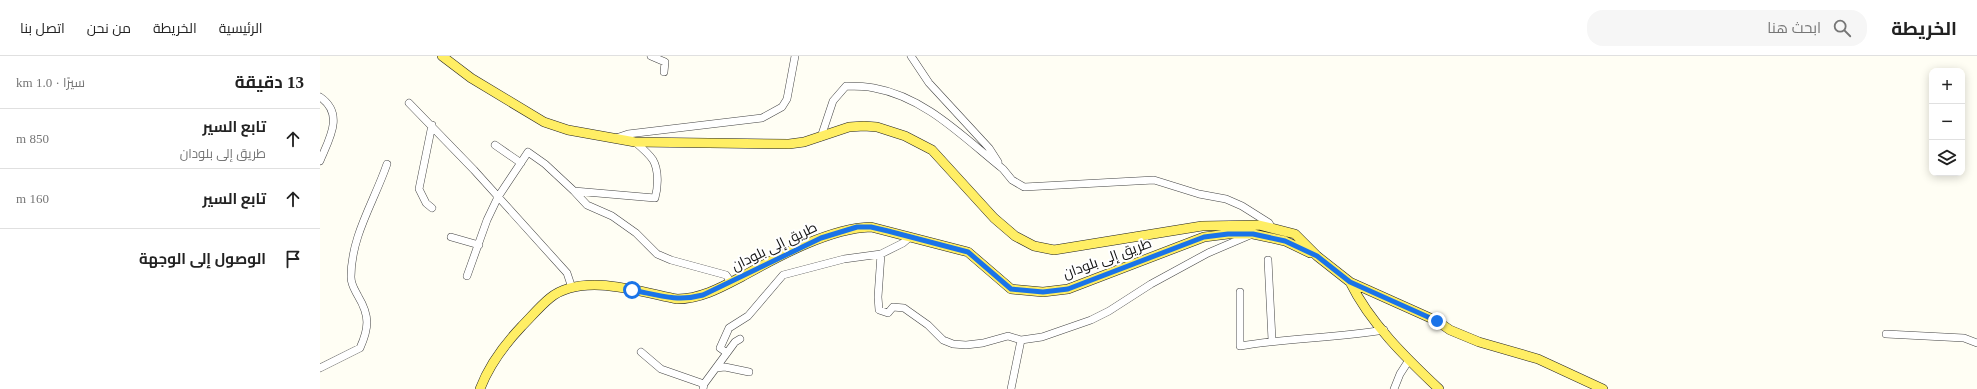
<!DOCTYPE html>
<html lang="ar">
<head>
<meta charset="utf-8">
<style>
  body { margin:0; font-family:"Times New Roman",Cairo,serif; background:#f6f6f6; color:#222; direction:rtl }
  .controls { position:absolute; right:12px; top:12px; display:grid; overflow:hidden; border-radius:8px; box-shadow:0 2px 10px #0003 }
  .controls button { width:36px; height:36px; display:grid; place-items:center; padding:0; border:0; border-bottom:1px solid #e0e0e0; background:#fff; color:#222; font:20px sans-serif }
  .stop { position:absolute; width:12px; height:12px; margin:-9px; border:3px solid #1a73e8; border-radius:50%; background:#fff }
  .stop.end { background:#1a73e8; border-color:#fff; box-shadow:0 1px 4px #0008 }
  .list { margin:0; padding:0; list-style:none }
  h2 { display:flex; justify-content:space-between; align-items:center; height:52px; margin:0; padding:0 16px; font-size:17px }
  h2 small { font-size:13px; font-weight:400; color:#767676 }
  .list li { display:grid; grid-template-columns:26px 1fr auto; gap:12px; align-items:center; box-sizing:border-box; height:60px; padding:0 16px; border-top:1px solid #e0e0e0 }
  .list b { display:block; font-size:15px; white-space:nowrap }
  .list p { margin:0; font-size:13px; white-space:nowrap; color:#767676 }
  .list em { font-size:13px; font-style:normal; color:#767676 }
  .icon { flex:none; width:22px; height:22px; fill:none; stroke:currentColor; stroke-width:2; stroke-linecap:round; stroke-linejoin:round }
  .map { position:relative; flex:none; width:1657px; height:333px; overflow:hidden; direction:ltr }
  header { display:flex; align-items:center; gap:24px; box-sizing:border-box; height:56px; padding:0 20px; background:#fff; border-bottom:1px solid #e0e0e0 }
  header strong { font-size:19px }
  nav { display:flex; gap:22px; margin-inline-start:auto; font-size:14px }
  .search { width:280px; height:36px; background:#f6f6f6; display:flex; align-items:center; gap:10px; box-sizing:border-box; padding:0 14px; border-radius:16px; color:#767676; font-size:15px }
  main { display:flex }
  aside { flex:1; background:#fff }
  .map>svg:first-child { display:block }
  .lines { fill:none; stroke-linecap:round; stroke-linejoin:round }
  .minor-casing { stroke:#444; stroke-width:8 }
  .major-casing { stroke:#222; stroke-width:10 }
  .minor { stroke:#fff; stroke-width:7 }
  .major { stroke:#ffee64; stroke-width:9 }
  .route { stroke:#1a73e8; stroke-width:5 }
  .labels { text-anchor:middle; stroke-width:4; stroke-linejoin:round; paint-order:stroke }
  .street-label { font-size:14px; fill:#111; stroke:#fff }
</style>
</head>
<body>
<header>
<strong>الخريطة</strong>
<div class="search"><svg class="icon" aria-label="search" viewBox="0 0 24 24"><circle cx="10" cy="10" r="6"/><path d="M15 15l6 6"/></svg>ابحث هنا</div>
<nav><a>الرئيسية</a><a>الخريطة</a><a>من نحن</a><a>اتصل بنا</a></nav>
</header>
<main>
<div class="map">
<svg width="1657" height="333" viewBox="0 0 1657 333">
  <rect width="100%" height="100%" fill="#fffef4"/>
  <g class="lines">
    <defs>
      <path id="minor" d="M 331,0 L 345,6 L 344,16
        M 591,0 L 609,27 L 669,92 L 678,106
        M 0,41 C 25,58 9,83 0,105
        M 89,47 L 154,114 L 247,217 L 252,232
        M 112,69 L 99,133 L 106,147 L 112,152
        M 501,81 L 513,45 L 526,30 C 535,30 545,30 554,32 C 605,41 643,81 683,113 L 692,124 L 704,131 L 834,124 L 879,138 L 906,143 L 922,150 L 949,167 L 952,172
        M 296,82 L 308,78 L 442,62 L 462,51 L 467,43 L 475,0
        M 315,86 C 321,91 329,98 333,104 C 339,114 338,132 335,142 L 254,135 L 267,149 L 292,160 L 316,177 L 337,198 L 351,204 L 406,219 L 411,226
        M 175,89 L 201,107
        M 131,181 L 159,189
        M 561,198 L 558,241 L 559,254 L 568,257 L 573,251 L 584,252 L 608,269 L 623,284 L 633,288 L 646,289 L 663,287 L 688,280 L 701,284 L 722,281 L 771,264 L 789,255 L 831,228 L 888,197 L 930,179
        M 948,204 L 952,284
        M 147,220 L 167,164 L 178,141 L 208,96 L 225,108 L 254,135
        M 920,236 L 920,290 C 967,282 1016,282 1064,274
        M 1566,278 L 1644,282 L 1657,287
        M 321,296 L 341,313 L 384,328 L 383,333
        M 407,297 L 400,292 L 409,272 L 428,260 L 463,219 L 524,203 L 561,198 L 583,187 L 590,181
        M 0,312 L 40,292 C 49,272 50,260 38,240 C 35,234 31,229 31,221 C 31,180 54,146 67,108
        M 396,312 L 405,311 L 429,316
        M 384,328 L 415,286 L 420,283
        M 691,333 L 701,284
        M 1074,333 L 1080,318 L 1089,304"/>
      <path id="major" d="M 122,0 L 151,22 L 224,66 L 248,74 L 315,86 L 469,88 L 484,86 L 529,71 L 544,70 L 557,71 L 585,80 L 612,94 L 674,162 L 695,180 L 714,190 L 734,194 L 882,170 L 939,169 L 975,178 L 997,200 L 1030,226 L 1117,265 L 1130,274 L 1159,286 L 1218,303 L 1283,333
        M 1030,226 C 1050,267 1086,302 1119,333
        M 160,333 C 169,309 184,289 202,270 C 211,261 220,250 230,242 C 262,216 321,236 357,243 C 381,243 402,231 423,220 C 459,200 510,172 551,171 L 648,196 L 691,233 L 723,236 L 748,233 L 884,181 L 908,178 L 933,178 L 965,185 L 990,197"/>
    </defs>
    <!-- minor casing -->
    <use href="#minor" class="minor-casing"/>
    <!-- major casing -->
    <use href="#major" class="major-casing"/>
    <!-- minor -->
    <use href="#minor" class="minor"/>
    <!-- major -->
    <use href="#major" class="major"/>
  </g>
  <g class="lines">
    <!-- route -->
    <path class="route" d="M 312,234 C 338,239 357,246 383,239 L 501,182 L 537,171 L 551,171 L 568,175 L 648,196 L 691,233 L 723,236 L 748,233 L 884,181 L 908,178 L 933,178 L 965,185 L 997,200 L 1030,226 L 1117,265"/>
  </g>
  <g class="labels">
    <!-- street labels -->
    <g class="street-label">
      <text transform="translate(454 190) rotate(-26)" y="5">طريق إلى بلودان</text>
      <text transform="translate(787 202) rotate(-20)" y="5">طريق إلى بلودان</text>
    </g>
  </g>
</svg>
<div class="controls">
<button>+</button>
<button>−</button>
<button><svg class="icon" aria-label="layers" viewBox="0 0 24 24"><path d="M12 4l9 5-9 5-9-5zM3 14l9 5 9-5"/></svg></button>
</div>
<div class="stop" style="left:312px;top:234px"></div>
<div class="stop end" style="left:1117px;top:265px"></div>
</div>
<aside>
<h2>13 دقيقة<small>سيرًا · 1.0 km</small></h2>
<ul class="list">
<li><svg class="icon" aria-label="ahead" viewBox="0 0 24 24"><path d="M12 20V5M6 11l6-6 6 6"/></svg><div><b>تابع السير</b><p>طريق إلى بلودان</p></div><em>850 m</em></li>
<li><svg class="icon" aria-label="ahead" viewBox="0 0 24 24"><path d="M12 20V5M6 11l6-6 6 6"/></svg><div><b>تابع السير</b></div><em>160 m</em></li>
<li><svg class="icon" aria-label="arrive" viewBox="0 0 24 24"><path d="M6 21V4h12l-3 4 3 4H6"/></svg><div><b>الوصول إلى الوجهة</b></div></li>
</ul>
</aside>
</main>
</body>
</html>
